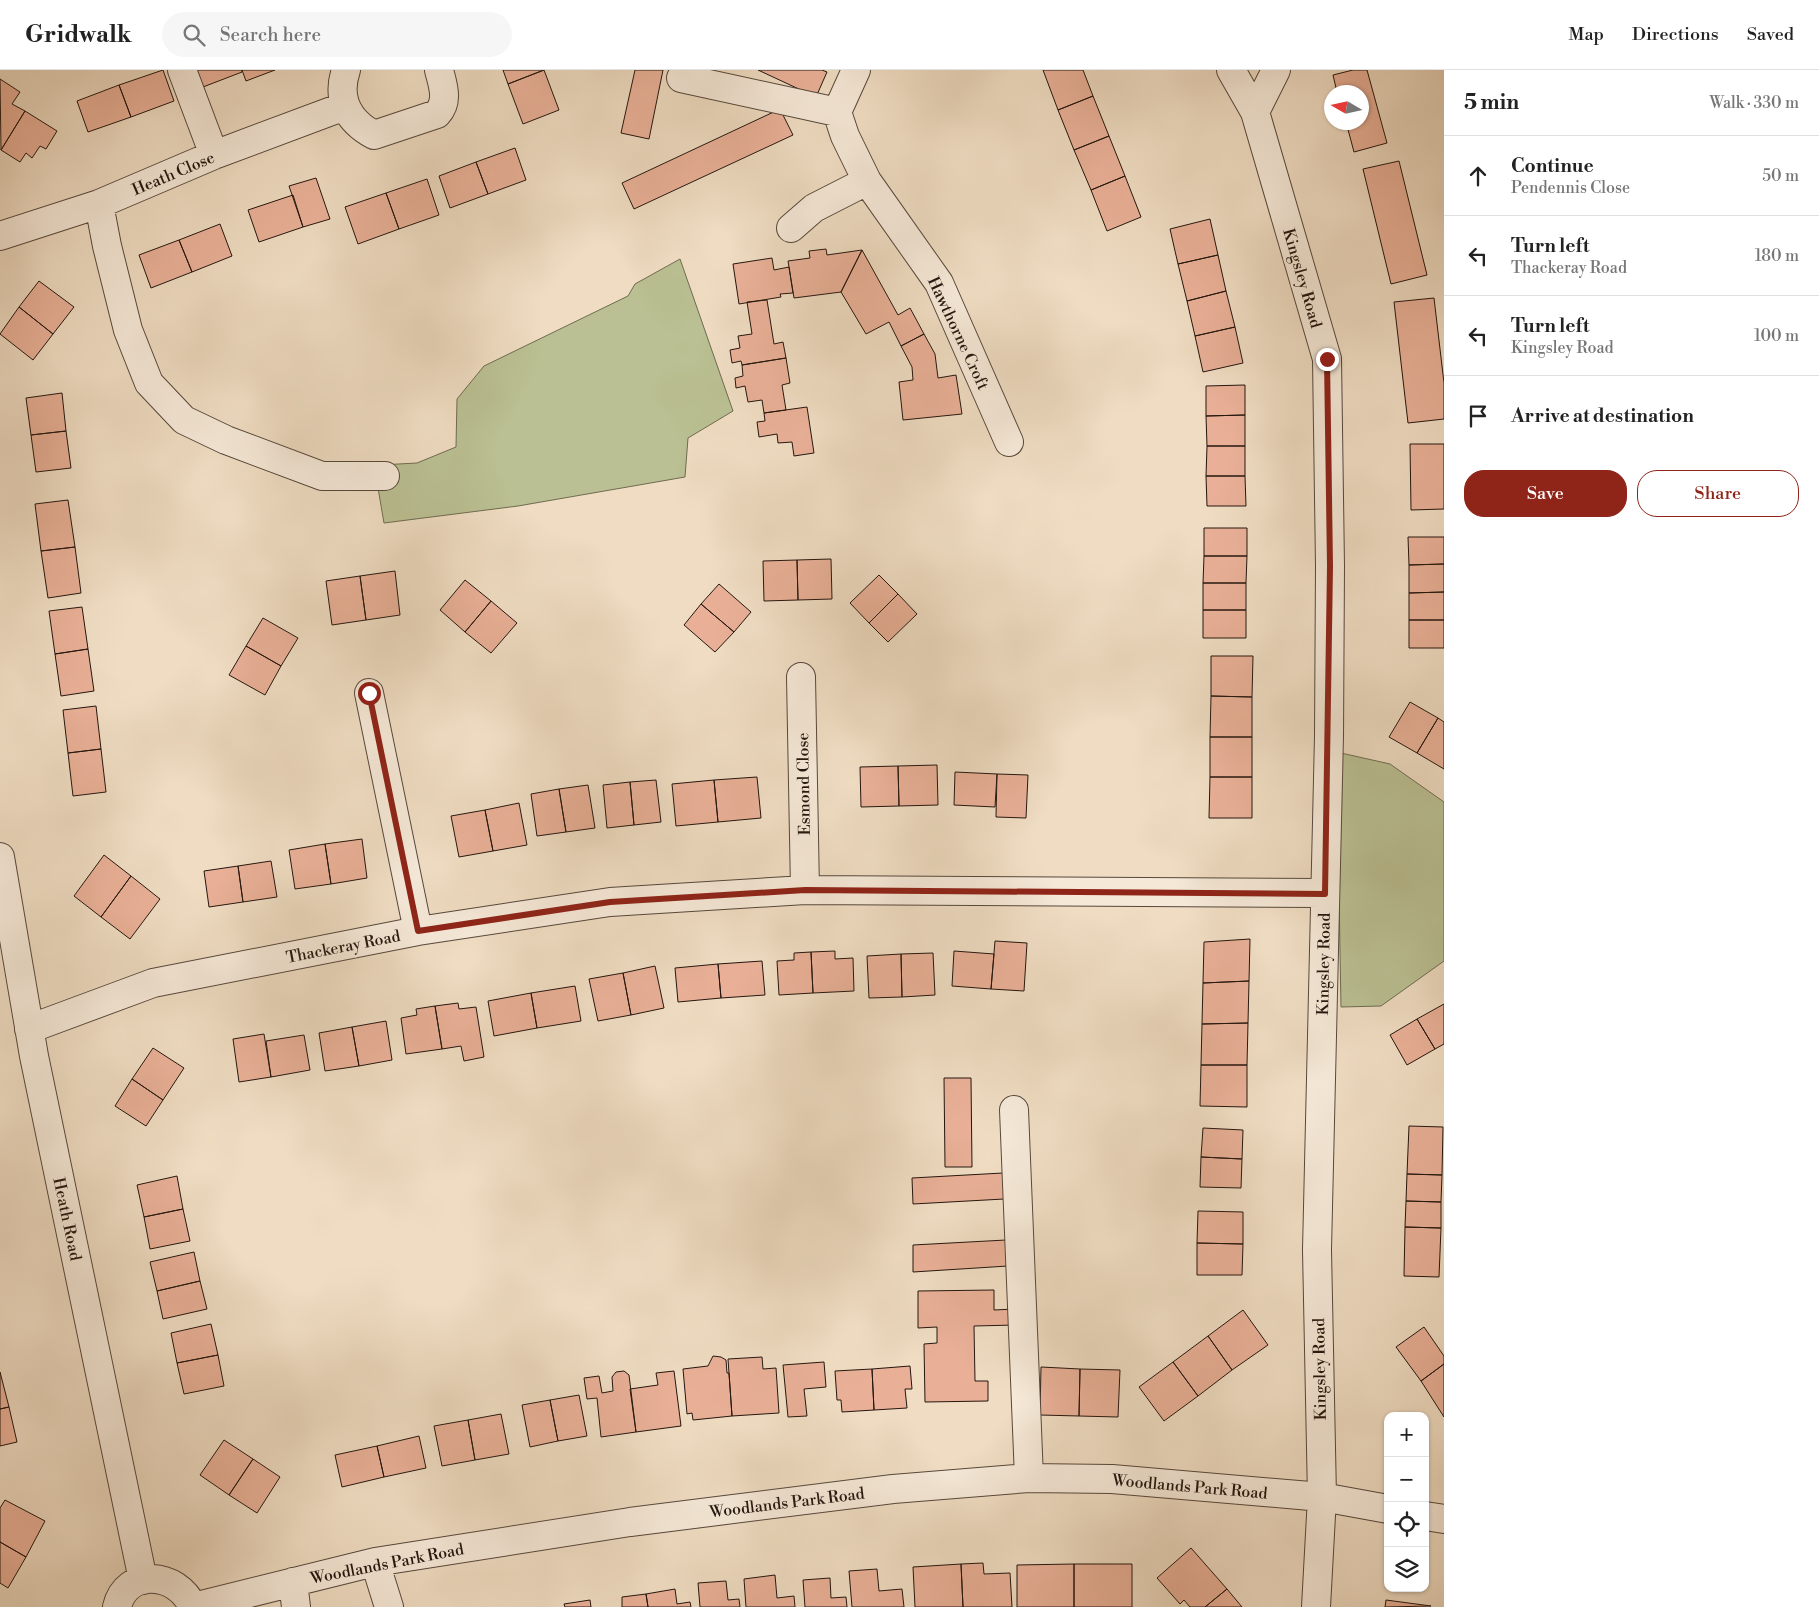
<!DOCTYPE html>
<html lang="en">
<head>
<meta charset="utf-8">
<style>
  body { margin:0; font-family:"Libre Bodoni",serif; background:#f6f6f6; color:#222 }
  .controls { position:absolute; right:15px; bottom:15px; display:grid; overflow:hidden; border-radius:10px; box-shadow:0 1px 4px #0004 }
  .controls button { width:45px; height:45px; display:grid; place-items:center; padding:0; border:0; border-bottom:1px solid #e0e0e0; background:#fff; color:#222; font:25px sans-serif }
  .compass { position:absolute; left:1324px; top:15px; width:45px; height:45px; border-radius:50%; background:#fff; box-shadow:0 1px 4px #0004; rotate:279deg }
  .stop { position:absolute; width:15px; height:15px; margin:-11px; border:4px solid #8f2418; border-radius:50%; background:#fff }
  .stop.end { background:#8f2418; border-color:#fff; box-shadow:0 1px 5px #0008 }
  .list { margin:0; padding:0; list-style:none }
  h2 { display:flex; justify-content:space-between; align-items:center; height:65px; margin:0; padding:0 20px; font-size:21px }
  h2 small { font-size:16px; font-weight:400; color:#767676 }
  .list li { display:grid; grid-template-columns:32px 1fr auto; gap:15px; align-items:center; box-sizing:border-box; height:80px; padding:0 20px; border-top:1px solid #e0e0e0 }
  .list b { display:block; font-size:19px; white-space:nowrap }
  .list p { margin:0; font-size:16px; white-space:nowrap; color:#767676 }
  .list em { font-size:16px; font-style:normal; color:#767676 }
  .actions { display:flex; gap:10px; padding:15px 20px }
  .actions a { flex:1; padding:11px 0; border:1px solid #8f2418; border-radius:20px; text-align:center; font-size:18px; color:#8f2418 }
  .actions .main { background:#8f2418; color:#fff }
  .icon { flex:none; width:28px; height:28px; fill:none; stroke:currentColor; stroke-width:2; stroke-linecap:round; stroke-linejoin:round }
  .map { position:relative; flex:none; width:1444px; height:1537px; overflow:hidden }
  header { display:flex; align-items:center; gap:30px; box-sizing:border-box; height:70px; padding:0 25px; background:#fff; border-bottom:1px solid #e0e0e0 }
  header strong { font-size:24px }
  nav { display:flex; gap:28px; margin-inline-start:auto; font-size:18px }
  .search { width:350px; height:45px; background:#f6f6f6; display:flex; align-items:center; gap:12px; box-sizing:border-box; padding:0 18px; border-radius:28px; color:#767676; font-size:19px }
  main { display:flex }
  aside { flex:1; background:#fff }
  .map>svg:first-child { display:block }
  .green { fill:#bac093; stroke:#6f6b51 }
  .building { fill:#e9b097; stroke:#24160f }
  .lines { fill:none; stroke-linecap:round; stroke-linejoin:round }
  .minor-casing { stroke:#57483c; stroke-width:30 }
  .minor { stroke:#f5e8d7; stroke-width:28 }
  .route { stroke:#8f2418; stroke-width:6 }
  .labels { text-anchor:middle; stroke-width:5; stroke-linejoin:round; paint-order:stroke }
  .street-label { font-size:16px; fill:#24160f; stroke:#f5e8d7 }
</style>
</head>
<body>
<header>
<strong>Gridwalk</strong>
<div class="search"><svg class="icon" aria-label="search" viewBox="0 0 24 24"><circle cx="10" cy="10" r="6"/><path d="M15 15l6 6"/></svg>Search here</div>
<nav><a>Map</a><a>Directions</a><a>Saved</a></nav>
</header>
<main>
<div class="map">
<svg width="1444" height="1537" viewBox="0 0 1444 1537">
  <rect width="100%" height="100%" fill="#efdcc2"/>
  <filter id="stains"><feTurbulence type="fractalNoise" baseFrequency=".004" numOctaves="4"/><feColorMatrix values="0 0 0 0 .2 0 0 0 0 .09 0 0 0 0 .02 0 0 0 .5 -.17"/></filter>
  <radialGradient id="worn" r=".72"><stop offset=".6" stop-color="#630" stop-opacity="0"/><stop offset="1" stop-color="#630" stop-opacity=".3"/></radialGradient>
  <!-- green -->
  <path class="green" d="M 680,189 L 733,341 L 688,368 L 685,407 L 518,436 L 384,453 L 378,418 L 380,395 L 417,393 L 456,377 L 457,329 L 484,296 L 628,226 L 635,214 Z
    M 1341,683 L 1390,694 L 1444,732 L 1444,891 L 1381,936 L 1341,937 L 1339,823 Z"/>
  <!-- building -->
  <path class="building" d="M 163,0 L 174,31 L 131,47 L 119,15 Z
    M 196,0 L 242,0 L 242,2 L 203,17 Z
    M 242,0 L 275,0 L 246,11 Z
    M 503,0 L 544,0 L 508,14 Z
    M 544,0 L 559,40 L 523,54 L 508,14 Z
    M 635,0 L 663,0 L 649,69 L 621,63 Z
    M 758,0 L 822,0 L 827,2 L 816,27 Z
    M 1043,0 L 1083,0 L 1093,26 L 1058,40 Z
    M 1353,0 L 1367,0 L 1387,73 L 1354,82 L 1346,52 L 1362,52 L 1362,22 L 1337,22 L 1333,5 Z
    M 0,9 L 20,22 L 12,34 L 25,41 L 1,80 Z
    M 119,15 L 131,47 L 88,62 L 77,31 Z
    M 1093,26 L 1109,66 L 1074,80 L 1058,40 Z
    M 780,39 L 793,65 L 634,139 L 622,113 Z
    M 25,41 L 57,61 L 46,79 L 40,76 L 32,88 L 26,83 L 20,92 L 1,80 Z
    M 1109,66 L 1125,106 L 1091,120 L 1074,80 Z
    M 515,78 L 526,110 L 488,124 L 476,92 Z
    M 1399,91 L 1427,205 L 1391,214 L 1363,99 Z
    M 476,92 L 488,124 L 450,138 L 439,106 Z
    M 1125,106 L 1141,147 L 1107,161 L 1091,120 Z
    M 316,108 L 330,149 L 303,157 L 289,116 Z
    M 427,109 L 439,145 L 399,159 L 386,123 Z
    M 386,123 L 399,159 L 358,174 L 345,137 Z
    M 293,125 L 303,157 L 259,172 L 248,140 Z
    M 1210,149 L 1218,185 L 1178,194 L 1170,159 Z
    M 220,154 L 232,186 L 192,202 L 179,170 Z
    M 179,170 L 192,202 L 151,218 L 139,185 Z
    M 826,179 L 827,185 L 862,180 L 841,222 L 794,228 L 788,191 L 810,188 L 809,181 Z
    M 862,180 L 898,245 L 910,238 L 924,264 L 901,276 L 889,252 L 866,264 L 841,222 Z
    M 1218,185 L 1226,221 L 1187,231 L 1178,194 Z
    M 772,188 L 774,200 L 789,197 L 793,223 L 780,224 L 781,227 L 739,234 L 733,194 Z
    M 39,211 L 74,237 L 53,264 L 19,237 Z
    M 1226,221 L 1235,257 L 1195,266 L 1187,231 Z
    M 1434,228 L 1444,313 L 1444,349 L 1408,353 L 1394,232 Z
    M 767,230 L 774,274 L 783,272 L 786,288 L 742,295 L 741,291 L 732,293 L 730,280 L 740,278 L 738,266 L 752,264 L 747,232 Z
    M 19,237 L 53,264 L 33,290 L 0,264 Z
    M 1235,257 L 1243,293 L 1203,302 L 1195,266 Z
    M 924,264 L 935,284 L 938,308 L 956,305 L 962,344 L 903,350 L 899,312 L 913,310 L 912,297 L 901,276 Z
    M 786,288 L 790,313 L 782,315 L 786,340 L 764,343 L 762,330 L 748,332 L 745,316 L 736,318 L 735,308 L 743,306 L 742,295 Z
    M 1245,315 L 1245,345 L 1206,346 L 1206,316 Z
    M 62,323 L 66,361 L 31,365 L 26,328 Z
    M 807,337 L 814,383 L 794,386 L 792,372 L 778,373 L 777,364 L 759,367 L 757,352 L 765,351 L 764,343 Z
    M 1245,345 L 1245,376 L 1207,376 L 1206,346 Z
    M 66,361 L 71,398 L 36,402 L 31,365 Z
    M 1410,374 L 1444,374 L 1444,439 L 1411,440 Z
    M 1207,376 L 1245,376 L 1245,406 L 1206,406 Z
    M 1206,406 L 1245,406 L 1246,436 L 1207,436 Z
    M 68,430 L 75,477 L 41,481 L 35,434 Z
    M 1204,458 L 1247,458 L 1247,486 L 1204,486 Z
    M 1408,467 L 1444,467 L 1444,494 L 1409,495 Z
    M 75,477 L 81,523 L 48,528 L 41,481 Z
    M 1204,486 L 1247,486 L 1246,513 L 1203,513 Z
    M 831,489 L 832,529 L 798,530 L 797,490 Z
    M 797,490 L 798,530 L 764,531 L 763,491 Z
    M 1444,494 L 1444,522 L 1409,523 L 1409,495 Z
    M 395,501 L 400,545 L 366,550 L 360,506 Z
    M 879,505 L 898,524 L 869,553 L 850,533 Z
    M 360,506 L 366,550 L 332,555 L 326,511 Z
    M 465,510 L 491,531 L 465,562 L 440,540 Z
    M 1203,513 L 1246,513 L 1246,540 L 1203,540 Z
    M 719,514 L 751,542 L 734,562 L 701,534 Z
    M 1444,522 L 1444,550 L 1409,550 L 1409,523 Z
    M 898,524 L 917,544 L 888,572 L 869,553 Z
    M 491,531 L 517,553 L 491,583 L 465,562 Z
    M 701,534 L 734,562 L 715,582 L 684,555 Z
    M 82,537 L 88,579 L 55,584 L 49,541 Z
    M 1203,540 L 1246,540 L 1246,568 L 1203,568 Z
    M 263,548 L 298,568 L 281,596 L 246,576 Z
    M 1409,550 L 1444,550 L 1444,578 L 1409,578 Z
    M 246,576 L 281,596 L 265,625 L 229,605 Z
    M 88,579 L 94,621 L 61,626 L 55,584 Z
    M 1211,586 L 1253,586 L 1252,627 L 1211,626 Z
    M 1211,626 L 1252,627 L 1252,667 L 1210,667 Z
    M 1410,632 L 1438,648 L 1417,683 L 1389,667 Z
    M 96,636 L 101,679 L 68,683 L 63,640 Z
    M 1438,648 L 1444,652 L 1444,699 L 1417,683 Z
    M 1210,667 L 1252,667 L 1252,707 L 1210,707 Z
    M 101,679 L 106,722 L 73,726 L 68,683 Z
    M 937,695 L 938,735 L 899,736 L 898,696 Z
    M 898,696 L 899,736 L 861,737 L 860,697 Z
    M 955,702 L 997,704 L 995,737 L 954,735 Z
    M 997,704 L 1028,705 L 1026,748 L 996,747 Z
    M 757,707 L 761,748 L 718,752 L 714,710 Z
    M 1210,707 L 1252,707 L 1252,748 L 1209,748 Z
    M 656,710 L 661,752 L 634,755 L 630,712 Z
    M 714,710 L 718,752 L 676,756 L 672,714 Z
    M 630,712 L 634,755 L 607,758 L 603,715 Z
    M 588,715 L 595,758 L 566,762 L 559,719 Z
    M 559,719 L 566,762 L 537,766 L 531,724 Z
    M 519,733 L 527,775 L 493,781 L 485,740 Z
    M 485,740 L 493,781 L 459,787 L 451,746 Z
    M 362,769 L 367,808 L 331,814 L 325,774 Z
    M 325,774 L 331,814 L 295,819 L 289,780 Z
    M 104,785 L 131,806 L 101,847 L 74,826 Z
    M 271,791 L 277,827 L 243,832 L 238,796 Z
    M 238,796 L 243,832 L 209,837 L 204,801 Z
    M 131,806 L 160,829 L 130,869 L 101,847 Z
    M 1250,869 L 1249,911 L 1203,913 L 1204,872 Z
    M 995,871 L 1027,873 L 1024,921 L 991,919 Z
    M 835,881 L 835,889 L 853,888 L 854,921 L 813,923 L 811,882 Z
    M 954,881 L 994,884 L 991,919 L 952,916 Z
    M 811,882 L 813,923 L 779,925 L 777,891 L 794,890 L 794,883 Z
    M 933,883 L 935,925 L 902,927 L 901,884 Z
    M 901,884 L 902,927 L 869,928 L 867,886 Z
    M 762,891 L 765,925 L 721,928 L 718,894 Z
    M 718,894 L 721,928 L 678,932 L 675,898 Z
    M 655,896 L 664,938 L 631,945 L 623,903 Z
    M 623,903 L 631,945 L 598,951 L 589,909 Z
    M 1249,911 L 1248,953 L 1202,954 L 1203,913 Z
    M 575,916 L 581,951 L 537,958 L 531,923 Z
    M 531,923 L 537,958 L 494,966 L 488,931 Z
    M 458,933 L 459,939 L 476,937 L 484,987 L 464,991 L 461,976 L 442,979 L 435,936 Z
    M 1444,934 L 1444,974 L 1435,979 L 1417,949 Z
    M 435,936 L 442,979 L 406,984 L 401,948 L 417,945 L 416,939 Z
    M 1417,949 L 1435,979 L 1407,995 L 1390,965 Z
    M 386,951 L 392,990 L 359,996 L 352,957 Z
    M 1248,953 L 1247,995 L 1201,995 L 1202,954 Z
    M 352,957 L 359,996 L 325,1001 L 319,963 Z
    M 264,964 L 271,1007 L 239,1012 L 233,969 Z
    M 304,965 L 310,1000 L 271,1007 L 266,971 Z
    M 153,978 L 184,998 L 163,1030 L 132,1009 Z
    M 1201,995 L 1247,995 L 1247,1037 L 1200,1036 Z
    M 944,1008 L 971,1008 L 972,1097 L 945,1097 Z
    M 132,1009 L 163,1030 L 146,1056 L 115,1036 Z
    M 1409,1056 L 1443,1057 L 1442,1105 L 1407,1104 Z
    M 1203,1058 L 1243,1060 L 1242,1089 L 1201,1087 Z
    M 1201,1087 L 1242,1089 L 1241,1118 L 1200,1117 Z
    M 1003,1103 L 1004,1129 L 913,1134 L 912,1108 Z
    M 1407,1104 L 1442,1105 L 1441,1132 L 1406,1131 Z
    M 177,1106 L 183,1139 L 144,1147 L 137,1115 Z
    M 1406,1131 L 1441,1132 L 1441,1158 L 1405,1157 Z
    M 183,1139 L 190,1171 L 150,1179 L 144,1147 Z
    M 1198,1141 L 1243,1142 L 1243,1174 L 1197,1173 Z
    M 1405,1157 L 1441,1158 L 1439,1207 L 1404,1206 Z
    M 1006,1170 L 1008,1196 L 913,1202 L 913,1175 Z
    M 1197,1173 L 1243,1174 L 1242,1205 L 1197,1205 Z
    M 194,1182 L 200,1211 L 157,1221 L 150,1192 Z
    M 200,1211 L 207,1239 L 163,1249 L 157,1221 Z
    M 994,1220 L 994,1240 L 1015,1239 L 1015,1255 L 974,1256 L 975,1311 L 988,1311 L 988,1331 L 925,1332 L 924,1274 L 937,1273 L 937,1257 L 918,1258 L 918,1221 Z
    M 1243,1240 L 1268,1275 L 1232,1300 L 1208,1266 Z
    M 211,1254 L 218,1285 L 177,1293 L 171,1263 Z
    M 1424,1257 L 1444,1286 L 1444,1294 L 1421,1311 L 1396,1277 Z
    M 1208,1266 L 1232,1300 L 1198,1326 L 1173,1292 Z
    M 218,1285 L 224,1316 L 184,1324 L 177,1293 Z
    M 713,1286 L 721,1287 L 726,1290 L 727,1303 L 729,1303 L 732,1346 L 693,1350 L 692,1343 L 687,1344 L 683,1299 L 708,1296 Z
    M 762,1287 L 763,1299 L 776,1298 L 779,1343 L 732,1346 L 728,1289 Z
    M 824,1292 L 826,1317 L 804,1319 L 807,1346 L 788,1347 L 783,1295 Z
    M 1173,1292 L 1198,1326 L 1164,1351 L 1139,1317 Z
    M 1444,1294 L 1444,1347 L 1421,1311 Z
    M 910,1296 L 912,1319 L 905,1319 L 907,1338 L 874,1340 L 872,1299 Z
    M 1041,1297 L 1080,1299 L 1079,1346 L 1040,1345 Z
    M 872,1299 L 874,1340 L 842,1342 L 841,1330 L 837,1330 L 835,1301 Z
    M 1080,1299 L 1120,1300 L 1118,1347 L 1079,1346 Z
    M 624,1301 L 629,1305 L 636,1362 L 601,1367 L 597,1328 L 587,1329 L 584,1308 L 599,1306 L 602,1323 L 613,1321 L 612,1307 L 616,1302 Z
    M 674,1301 L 681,1356 L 636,1362 L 630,1319 L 658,1315 L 656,1303 Z
    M 0,1302 L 9,1337 L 0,1339 Z
    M 579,1325 L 587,1366 L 558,1371 L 550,1330 Z
    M 550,1330 L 558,1371 L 530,1377 L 522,1335 Z
    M 9,1337 L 17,1372 L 0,1376 L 0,1339 Z
    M 501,1344 L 509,1384 L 475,1390 L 468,1350 Z
    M 468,1350 L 475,1390 L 442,1396 L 434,1356 Z
    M 419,1366 L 426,1398 L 384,1407 L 377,1376 Z
    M 224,1370 L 253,1389 L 229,1425 L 200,1405 Z
    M 377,1376 L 384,1407 L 342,1417 L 335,1385 Z
    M 253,1389 L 280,1407 L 257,1443 L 229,1425 Z
    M 5,1430 L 45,1451 L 26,1487 L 0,1472 L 0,1438 Z
    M 0,1472 L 26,1487 L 8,1518 L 0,1513 Z
    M 1191,1478 L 1227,1519 L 1205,1537 L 1190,1537 L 1184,1530 L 1180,1534 L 1157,1508 Z
    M 983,1493 L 984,1504 L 1010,1503 L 1012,1537 L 963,1537 L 961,1494 Z
    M 961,1494 L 963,1537 L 915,1537 L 913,1497 Z
    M 1074,1494 L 1132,1494 L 1132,1537 L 1074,1537 Z
    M 1074,1494 L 1074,1537 L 1017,1537 L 1017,1495 Z
    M 877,1499 L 879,1521 L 902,1519 L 904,1537 L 852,1537 L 849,1501 Z
    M 775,1505 L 777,1528 L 794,1526 L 795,1537 L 746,1537 L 744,1509 Z
    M 830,1508 L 831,1528 L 846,1527 L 847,1537 L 805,1537 L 803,1510 Z
    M 726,1511 L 728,1530 L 739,1529 L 740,1537 L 700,1537 L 698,1513 Z
    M 675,1519 L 677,1534 L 690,1532 L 691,1537 L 648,1537 L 646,1524 Z
    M 1227,1519 L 1242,1537 L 1205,1537 Z
    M 646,1524 L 648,1537 L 622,1537 L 622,1527 Z
    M 590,1530 L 591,1537 L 565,1537 L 564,1534 Z
    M 1386,1530 L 1431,1536 L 1385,1537 Z"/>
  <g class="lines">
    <defs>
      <path id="minor" d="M 182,0 L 214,85
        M 346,0 C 336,29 348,51 374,65 L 437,44 C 449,31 443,16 439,0
        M 856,0 L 837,42 L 845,66 L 867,111 L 939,213 L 1009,372
        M 1231,0 L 1255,42 L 1327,289 L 1330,496 L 1329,666 L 1317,1180 L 1322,1427 L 1316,1537
        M 681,8 L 837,42
        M 1255,42 L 1276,0
        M 99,134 L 107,176 L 128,260 L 149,313 L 184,350 L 226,370 L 322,406 L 385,406
        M 791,158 L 814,138 L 867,111
        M 0,166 L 99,134 L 214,85 L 345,36
        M 801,607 L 805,820
        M 369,623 L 418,861
        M 0,787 L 34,986 L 143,1510
        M 29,959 L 153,913 L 418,861 L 610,832 L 805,820 L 1325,823
        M 1014,1040 L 1029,1408
        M 1425,1446 L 1444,1449
        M 375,1492 L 389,1537
        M 293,1512 L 296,1537
        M 117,1537 C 126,1498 177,1501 193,1537
        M 193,1537 L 375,1492 L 630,1452 L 893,1419 L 1029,1408 L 1112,1409 L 1322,1427 L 1388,1439"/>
    </defs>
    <!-- minor casing -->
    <use href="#minor" class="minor-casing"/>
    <!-- minor -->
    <use href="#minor" class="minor"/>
  </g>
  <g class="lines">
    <!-- route -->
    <path class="route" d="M 369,623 L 418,861 L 610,832 L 805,820 L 1325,824 L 1330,496 L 1327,289"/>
  </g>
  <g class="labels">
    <!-- street labels -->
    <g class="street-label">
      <text transform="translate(173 103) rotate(-23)" y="6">Heath Close</text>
      <text transform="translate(1303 208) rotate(74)" y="6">Kingsley Road</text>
      <text transform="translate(959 263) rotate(65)" y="6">Hawthorne Croft</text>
      <text transform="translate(803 714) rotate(-91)" y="6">Esmond Close</text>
      <text transform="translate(343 876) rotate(-11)" y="6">Thackeray Road</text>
      <text transform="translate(1323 894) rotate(-89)" y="6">Kingsley Road</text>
      <text transform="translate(68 1149) rotate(78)" y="6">Heath Road</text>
      <text transform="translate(1319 1299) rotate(-91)" y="6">Kingsley Road</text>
      <text transform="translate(1190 1416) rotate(5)" y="6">Woodlands Park Road</text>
      <text transform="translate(787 1432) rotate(-7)" y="6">Woodlands Park Road</text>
      <text transform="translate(387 1493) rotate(-11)" y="6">Woodlands Park Road</text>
    </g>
  </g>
  <rect width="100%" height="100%" filter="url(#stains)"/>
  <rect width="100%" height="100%" fill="url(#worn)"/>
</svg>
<div class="controls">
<button>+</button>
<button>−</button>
<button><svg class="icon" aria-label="locate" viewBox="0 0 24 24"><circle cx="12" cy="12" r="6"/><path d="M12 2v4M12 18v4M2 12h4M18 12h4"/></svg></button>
<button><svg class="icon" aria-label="layers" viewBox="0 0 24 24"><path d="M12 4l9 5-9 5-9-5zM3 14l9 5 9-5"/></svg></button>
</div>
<svg class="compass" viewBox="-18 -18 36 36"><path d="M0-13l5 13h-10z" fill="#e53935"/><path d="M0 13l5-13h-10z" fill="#767676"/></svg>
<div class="stop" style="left:369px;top:623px"></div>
<div class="stop end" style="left:1327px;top:289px"></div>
</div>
<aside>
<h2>5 min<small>Walk · 330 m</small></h2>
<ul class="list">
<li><svg class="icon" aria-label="ahead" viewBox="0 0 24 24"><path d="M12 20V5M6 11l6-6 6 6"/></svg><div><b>Continue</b><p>Pendennis Close</p></div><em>50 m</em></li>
<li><svg class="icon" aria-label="left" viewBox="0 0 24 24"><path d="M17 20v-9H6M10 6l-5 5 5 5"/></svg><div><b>Turn left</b><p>Thackeray Road</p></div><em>180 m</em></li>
<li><svg class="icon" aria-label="left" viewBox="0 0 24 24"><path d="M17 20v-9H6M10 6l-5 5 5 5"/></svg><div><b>Turn left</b><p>Kingsley Road</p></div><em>100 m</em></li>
<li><svg class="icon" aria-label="arrive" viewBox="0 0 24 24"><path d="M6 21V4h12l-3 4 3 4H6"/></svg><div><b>Arrive at destination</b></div></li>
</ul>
<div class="actions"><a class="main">Save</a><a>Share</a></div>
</aside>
</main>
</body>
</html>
